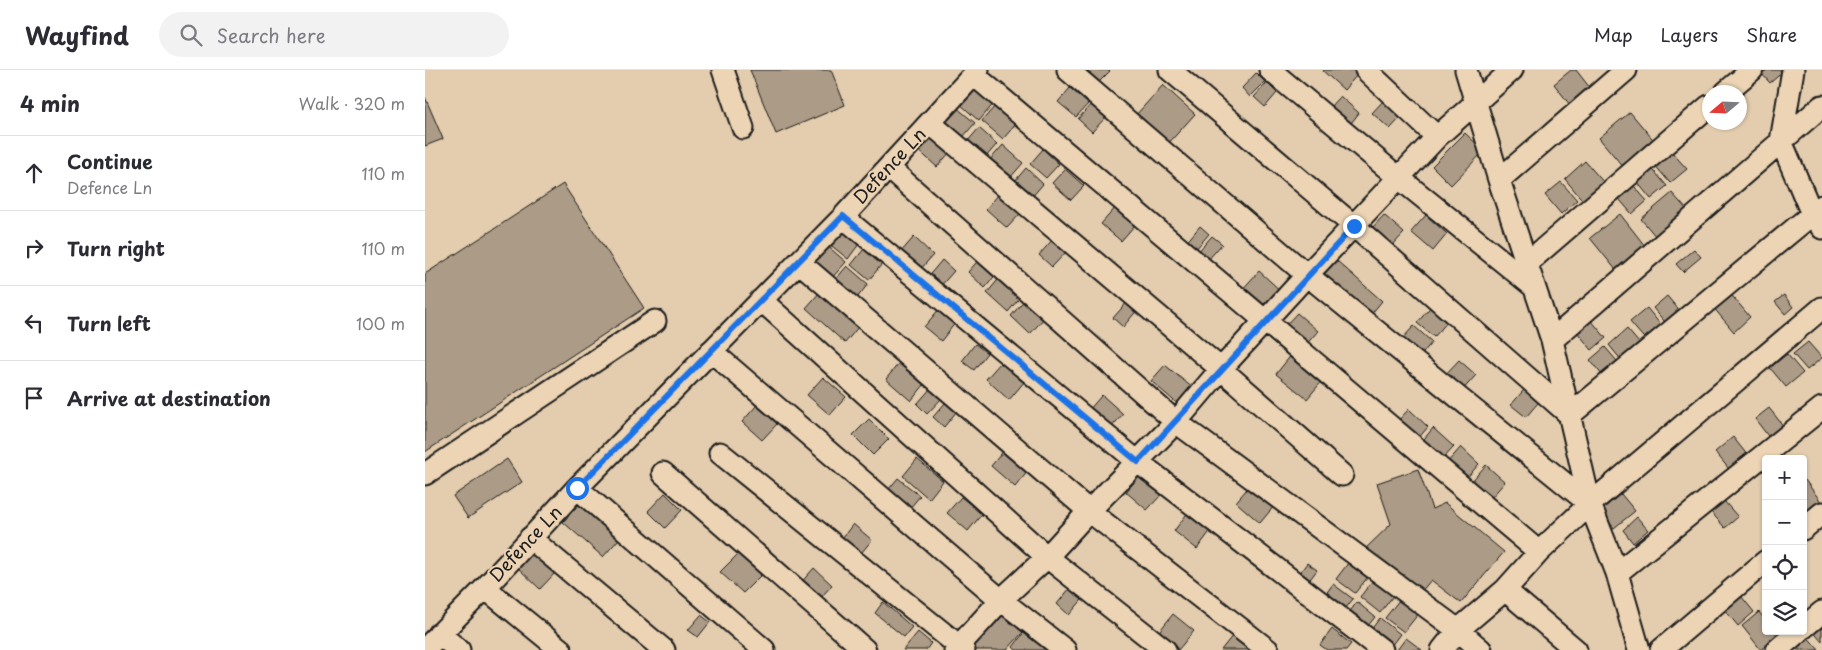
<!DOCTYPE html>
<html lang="en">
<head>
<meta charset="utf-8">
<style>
  body { margin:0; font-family:"Playpen Sans",sans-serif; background:#f2f2f3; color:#2b2b33 }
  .controls { position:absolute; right:15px; bottom:15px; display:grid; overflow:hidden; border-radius:5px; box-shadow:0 1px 4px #0004 }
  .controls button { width:45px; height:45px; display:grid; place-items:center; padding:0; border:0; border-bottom:1px solid #e1e1e2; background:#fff; color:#2b2b33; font:25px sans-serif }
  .compass { position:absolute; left:1277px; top:15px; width:45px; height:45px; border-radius:50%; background:#fff; box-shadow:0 1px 4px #0004; rotate:251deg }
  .stop { position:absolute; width:15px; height:15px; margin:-11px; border:4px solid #1a73e8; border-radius:50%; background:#fff }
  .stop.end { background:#1a73e8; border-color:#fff; box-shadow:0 1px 5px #0008 }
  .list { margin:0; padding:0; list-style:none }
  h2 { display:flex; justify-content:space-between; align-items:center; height:65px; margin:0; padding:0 20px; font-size:21px }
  h2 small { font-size:16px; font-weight:400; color:#7c7c81 }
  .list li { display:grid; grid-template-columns:32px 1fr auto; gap:15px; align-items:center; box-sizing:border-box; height:75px; padding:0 20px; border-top:1px solid #e1e1e2 }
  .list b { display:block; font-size:19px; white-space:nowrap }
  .list p { margin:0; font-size:16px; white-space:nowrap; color:#7c7c81 }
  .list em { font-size:16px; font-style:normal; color:#7c7c81 }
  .icon { flex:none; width:28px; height:28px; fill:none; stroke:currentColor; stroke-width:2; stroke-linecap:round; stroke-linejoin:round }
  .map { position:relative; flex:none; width:1397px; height:580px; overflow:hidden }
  header { display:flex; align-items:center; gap:30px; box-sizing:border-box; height:70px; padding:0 25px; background:#fff; border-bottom:1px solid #e1e1e2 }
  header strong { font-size:24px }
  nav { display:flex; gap:28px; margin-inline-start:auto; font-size:18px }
  .search { width:350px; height:45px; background:#f2f2f3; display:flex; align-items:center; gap:12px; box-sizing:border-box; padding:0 18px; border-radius:28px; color:#7c7c81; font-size:19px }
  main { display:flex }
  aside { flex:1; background:#fff }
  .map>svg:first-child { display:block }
  .building { fill:#ac9b86; stroke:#1c1c1c }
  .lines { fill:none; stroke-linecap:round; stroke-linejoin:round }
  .minor-casing { stroke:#1c1c1c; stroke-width:25 }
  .minor { stroke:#ecd4b4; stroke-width:21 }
  .route { stroke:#1a73e8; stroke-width:6 }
  .labels { text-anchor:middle; stroke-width:4; stroke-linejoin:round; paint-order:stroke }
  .street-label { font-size:18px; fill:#1c1c1c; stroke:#ecd4b4 }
</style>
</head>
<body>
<header>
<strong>Wayfind</strong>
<div class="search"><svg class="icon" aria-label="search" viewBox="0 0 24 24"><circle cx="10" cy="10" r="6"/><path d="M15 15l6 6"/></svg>Search here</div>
<nav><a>Map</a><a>Layers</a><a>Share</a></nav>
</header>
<main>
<aside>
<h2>4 min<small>Walk · 320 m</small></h2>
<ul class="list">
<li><svg class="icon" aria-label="ahead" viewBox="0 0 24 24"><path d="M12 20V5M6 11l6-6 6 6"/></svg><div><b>Continue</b><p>Defence Ln</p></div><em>110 m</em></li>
<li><svg class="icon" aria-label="right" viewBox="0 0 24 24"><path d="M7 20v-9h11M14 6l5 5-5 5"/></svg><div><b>Turn right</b></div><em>110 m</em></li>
<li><svg class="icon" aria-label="left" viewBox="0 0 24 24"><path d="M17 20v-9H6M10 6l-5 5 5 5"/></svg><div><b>Turn left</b></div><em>100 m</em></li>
<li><svg class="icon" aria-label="arrive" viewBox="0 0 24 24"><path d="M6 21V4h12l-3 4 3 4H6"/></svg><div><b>Arrive at destination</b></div></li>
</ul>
</aside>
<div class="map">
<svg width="1397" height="580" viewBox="0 0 1397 580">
  <rect width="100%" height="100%" fill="#e4cdae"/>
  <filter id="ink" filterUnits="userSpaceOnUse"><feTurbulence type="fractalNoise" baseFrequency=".02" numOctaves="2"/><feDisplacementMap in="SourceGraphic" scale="10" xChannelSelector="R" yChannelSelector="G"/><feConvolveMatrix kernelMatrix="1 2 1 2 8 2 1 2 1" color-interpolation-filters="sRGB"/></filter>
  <g filter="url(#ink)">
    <!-- building -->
    <path class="building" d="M 325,0 L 406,0 L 420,35 L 351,64 Z
      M 658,0 L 684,0 L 685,1 L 673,13 Z
      M 899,0 L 928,0 L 933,4 L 919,20 L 898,1 Z
      M 1146,0 L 1151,0 L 1169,23 L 1148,39 L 1129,14 Z
      M 1342,0 L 1360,0 L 1345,13 L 1337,4 Z
      M 831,3 L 840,12 L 825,27 L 817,18 Z
      M 842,13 L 852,23 L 840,37 L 829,27 Z
      M 550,15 L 570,32 L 554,51 L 534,33 Z
      M 738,15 L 770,44 L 742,75 L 710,46 Z
      M 645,18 L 663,34 L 651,47 L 633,32 Z
      M 915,26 L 934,43 L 923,57 L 903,39 Z
      M 0,27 L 18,69 L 0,76 Z
      M 959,30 L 977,46 L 965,59 L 947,43 Z
      M 666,34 L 681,47 L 667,62 L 653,49 Z
      M 570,36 L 591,54 L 578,69 L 557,51 Z
      M 531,37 L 550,53 L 538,67 L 519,51 Z
      M 1205,42 L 1231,73 L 1200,99 L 1174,68 Z
      M 554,58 L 572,74 L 560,88 L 542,72 Z
      M 505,62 L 526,81 L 512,97 L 491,78 Z
      M 1040,63 L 1059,81 L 1026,115 L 1007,96 Z
      M 578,75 L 598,93 L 584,109 L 564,91 Z
      M 618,79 L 634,94 L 621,108 L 605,94 Z
      M 1244,79 L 1262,99 L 1245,113 L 1228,93 Z
      M 1160,91 L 1180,114 L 1159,132 L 1140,109 Z
      M 1223,94 L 1242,116 L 1226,129 L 1208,107 Z
      M 601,98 L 618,114 L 606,128 L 589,112 Z
      M 640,99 L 659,116 L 646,130 L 627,113 Z
      M 1203,109 L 1222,131 L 1207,144 L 1188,122 Z
      M 1136,112 L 1152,130 L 1136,144 L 1120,125 Z
      M 138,114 L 219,238 L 0,382 L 0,204 Z
      M 1247,123 L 1263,141 L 1232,168 L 1216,149 Z
      M 574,124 L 595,144 L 582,158 L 561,139 Z
      M 691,137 L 710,155 L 696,171 L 676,154 Z
      M 1195,144 L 1220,176 L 1191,200 L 1165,168 Z
      M 959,145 L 979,163 L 967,176 L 947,158 Z
      M 1001,145 L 1022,164 L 1008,181 L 986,162 Z
      M 775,156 L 784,164 L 770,180 L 761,173 Z
      M 414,157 L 434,174 L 423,189 L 402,172 Z
      M 787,166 L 797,174 L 782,191 L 772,183 Z
      M 489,167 L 508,185 L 495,200 L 475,183 Z
      M 629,168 L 643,180 L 627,197 L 614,185 Z
      M 399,173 L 421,192 L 406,209 L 384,190 Z
      M 439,179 L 457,194 L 444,210 L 426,195 Z
      M 1269,179 L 1276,187 L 1258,202 L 1251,194 Z
      M 557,186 L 574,201 L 560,218 L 543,202 Z
      M 517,190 L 529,201 L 513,219 L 501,209 Z
      M 911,190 L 957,231 L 943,248 L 897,207 Z
      M 422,196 L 443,214 L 428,233 L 406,215 Z
      M 834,201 L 858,223 L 839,244 L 815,222 Z
      M 576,206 L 597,225 L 583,242 L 562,223 Z
      M 395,222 L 434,256 L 420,273 L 381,238 Z
      M 1304,222 L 1325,247 L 1309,262 L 1287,236 Z
      M 1359,225 L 1368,237 L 1360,244 L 1350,232 Z
      M 1242,226 L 1259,246 L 1245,258 L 1228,238 Z
      M 601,228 L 620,247 L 605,264 L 586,246 Z
      M 704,230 L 714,238 L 698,257 L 688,248 Z
      M 1009,233 L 1026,248 L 1009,267 L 992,253 Z
      M 515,238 L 531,252 L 516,271 L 499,257 Z
      M 1222,238 L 1240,260 L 1224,274 L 1205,252 Z
      M 872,243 L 893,261 L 879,277 L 858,258 Z
      M 1166,250 L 1181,268 L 1167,280 L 1152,262 Z
      M 989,256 L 1007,272 L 994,288 L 975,271 Z
      M 1202,259 L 1220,280 L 1201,296 L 1184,275 Z
      M 1383,272 L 1397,288 L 1382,300 L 1368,284 Z
      M 550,274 L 562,283 L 549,300 L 537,291 Z
      M 1180,277 L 1197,297 L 1181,310 L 1165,290 Z
      M 867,284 L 898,310 L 882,329 L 851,304 Z
      M 1362,284 L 1378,303 L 1361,317 L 1345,298 Z
      M 1034,290 L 1051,305 L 1036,322 L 1018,307 Z
      M 577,291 L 600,311 L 584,330 L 561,309 Z
      M 474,293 L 499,315 L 486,331 L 461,309 Z
      M 740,295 L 769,319 L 755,336 L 726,311 Z
      M 398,307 L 421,327 L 405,345 L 382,325 Z
      M 1103,315 L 1118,327 L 1101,347 L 1086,335 Z
      M 506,318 L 517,328 L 502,344 L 492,334 Z
      M 677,325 L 698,344 L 684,360 L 663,341 Z
      M 521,332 L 532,341 L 519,357 L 508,347 Z
      M 332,335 L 352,354 L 337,370 L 317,352 Z
      M 1344,338 L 1360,358 L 1346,370 L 1330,349 Z
      M 984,339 L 1003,357 L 991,371 L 971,353 Z
      M 444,349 L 464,369 L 448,385 L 428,365 Z
      M 1008,358 L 1029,377 L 1015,392 L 995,374 Z
      M 1308,367 L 1327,391 L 1309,405 L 1290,382 Z
      M 1036,377 L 1054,394 L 1040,410 L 1021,394 Z
      M 580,379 L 604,400 L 590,417 L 566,396 Z
      M 82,389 L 97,412 L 43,448 L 28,426 Z
      M 492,389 L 518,411 L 504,429 L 478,406 Z
      M 1061,395 L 1080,412 L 1065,429 L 1046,412 Z
      M 993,399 L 1007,439 L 1020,433 L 1079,482 L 1036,533 L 1006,510 L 996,522 L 940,479 L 966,454 L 952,413 Z
      M 716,404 L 738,423 L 722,440 L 701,422 Z
      M 473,408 L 495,426 L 480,444 L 458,426 Z
      M 1380,410 L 1397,433 L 1378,446 L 1378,412 Z
      M 826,414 L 850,435 L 835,453 L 811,432 Z
      M 240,423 L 257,440 L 240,458 L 223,441 Z
      M 1196,424 L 1210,441 L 1189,458 L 1175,441 Z
      M 536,427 L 557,444 L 543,461 L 522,443 Z
      M 1299,431 L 1313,447 L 1300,458 L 1286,442 Z
      M 155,433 L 195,468 L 178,487 L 138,452 Z
      M 764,441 L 787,459 L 772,479 L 749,461 Z
      M 1212,447 L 1223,460 L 1208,473 L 1198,460 Z
      M 428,454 L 447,470 L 432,488 L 414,472 Z
      M 108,481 L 130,503 L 115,519 L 92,497 Z
      M 314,483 L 336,505 L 318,523 L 295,502 Z
      M 924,492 L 943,507 L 930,523 L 911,509 Z
      M 882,493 L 892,500 L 880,516 L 870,509 Z
      M 389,498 L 407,515 L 391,533 L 373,516 Z
      M 948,510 L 968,526 L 955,543 L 935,527 Z
      M 649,513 L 662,524 L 644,545 L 632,534 Z
      M 908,514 L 928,529 L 916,544 L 897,529 Z
      M 1312,521 L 1329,542 L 1313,556 L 1296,535 Z
      M 975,529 L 994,543 L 979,562 L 960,548 Z
      M 458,532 L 487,557 L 479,567 L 450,543 Z
      M 932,532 L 950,547 L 938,562 L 920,548 Z
      M 577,542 L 598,562 L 582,580 L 548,580 L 545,577 Z
      M 1334,542 L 1341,551 L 1341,561 L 1349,561 L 1353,566 L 1336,580 L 1317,556 Z
      M 748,544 L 769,561 L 753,580 L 732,564 Z
      M 276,545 L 285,552 L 273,567 L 263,560 Z
      M 955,548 L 975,564 L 963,580 L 941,566 Z
      M 1397,548 L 1397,572 L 1385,558 Z
      M 907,559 L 926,574 L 921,580 L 902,580 L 895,575 Z
      M 812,560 L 832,580 L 796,580 Z
      M 600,561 L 621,578 L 619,580 L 591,580 L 588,577 Z
      M 493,562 L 506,573 L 501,580 L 478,580 Z
      M 1379,563 L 1394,580 L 1372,580 L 1366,574 Z
      M 981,568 L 997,580 L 972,580 Z"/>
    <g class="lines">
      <defs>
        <path id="minor" d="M 298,0 L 318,58
          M 643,0 L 882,205 L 1165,434
          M 745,0 L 929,156 L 1145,345 L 1397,136
          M 845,0 L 974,108 L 1108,216
          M 941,0 L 1012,67
          M 1041,0 L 1074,110 L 1127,270 L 1165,434 L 1192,503 L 1214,580
          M 1368,0 L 1356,71 L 1387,144 L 1397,158
          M 549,5 L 1114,482
          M 1301,22 L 1327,0
          M 505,53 L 796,299 L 917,405
          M 464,98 L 751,352 L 1033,560 L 1056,580
          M 1074,110 L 1201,0
          M 418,147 L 713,392 L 957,580
          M 374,192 L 664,441 L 843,580
          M 1101,194 L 1284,36
          M 336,230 L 622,487 L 740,580
          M 1127,270 L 1397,36
          M 286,281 L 576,530 L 640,580
          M 295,383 L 539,580
          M 238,403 L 440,580
          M 0,404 L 230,251
          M 152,418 L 339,580
          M 1378,459 L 1397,443
          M 105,468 L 239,580
          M 1192,503 L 1397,338
          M 60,518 L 136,580
          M 1080,520 L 1151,580
          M 1378,558 L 1397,542
          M 14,564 L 34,580
          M 0,579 L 60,518 L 152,418 L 418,147 L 553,0
          M 530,580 L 576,530 L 622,487 L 664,441 L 751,352 L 796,299 L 882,205 L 1012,67 L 1087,0
          M 1017,580 L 1033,560 L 1080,520 L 1114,482 L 1165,434 L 1397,238
          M 1236,580 L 1341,491
          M 1352,580 L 1374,561"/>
      </defs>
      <!-- minor casing -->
      <use href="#minor" class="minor-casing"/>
      <!-- minor -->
      <use href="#minor" class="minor"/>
    </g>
  </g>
  <g class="lines" filter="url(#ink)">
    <!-- route -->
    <path class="route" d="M 152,418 L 418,146 L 713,392 L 929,156"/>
  </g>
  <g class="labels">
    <!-- street labels -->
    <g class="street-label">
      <text transform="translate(465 96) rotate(-47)" y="6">Defence Ln</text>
      <text transform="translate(101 474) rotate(-47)" y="6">Defence Ln</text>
    </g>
  </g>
</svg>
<div class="controls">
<button>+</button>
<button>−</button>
<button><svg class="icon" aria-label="locate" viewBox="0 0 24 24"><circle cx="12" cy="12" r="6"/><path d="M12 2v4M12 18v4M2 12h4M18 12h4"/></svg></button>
<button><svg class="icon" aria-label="layers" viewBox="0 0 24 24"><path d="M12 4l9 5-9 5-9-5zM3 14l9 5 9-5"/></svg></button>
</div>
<svg class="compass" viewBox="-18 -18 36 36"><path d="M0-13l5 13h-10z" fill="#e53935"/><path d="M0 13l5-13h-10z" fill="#7c7c81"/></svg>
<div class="stop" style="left:152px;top:418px"></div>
<div class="stop end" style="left:929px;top:156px"></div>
</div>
</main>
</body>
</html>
